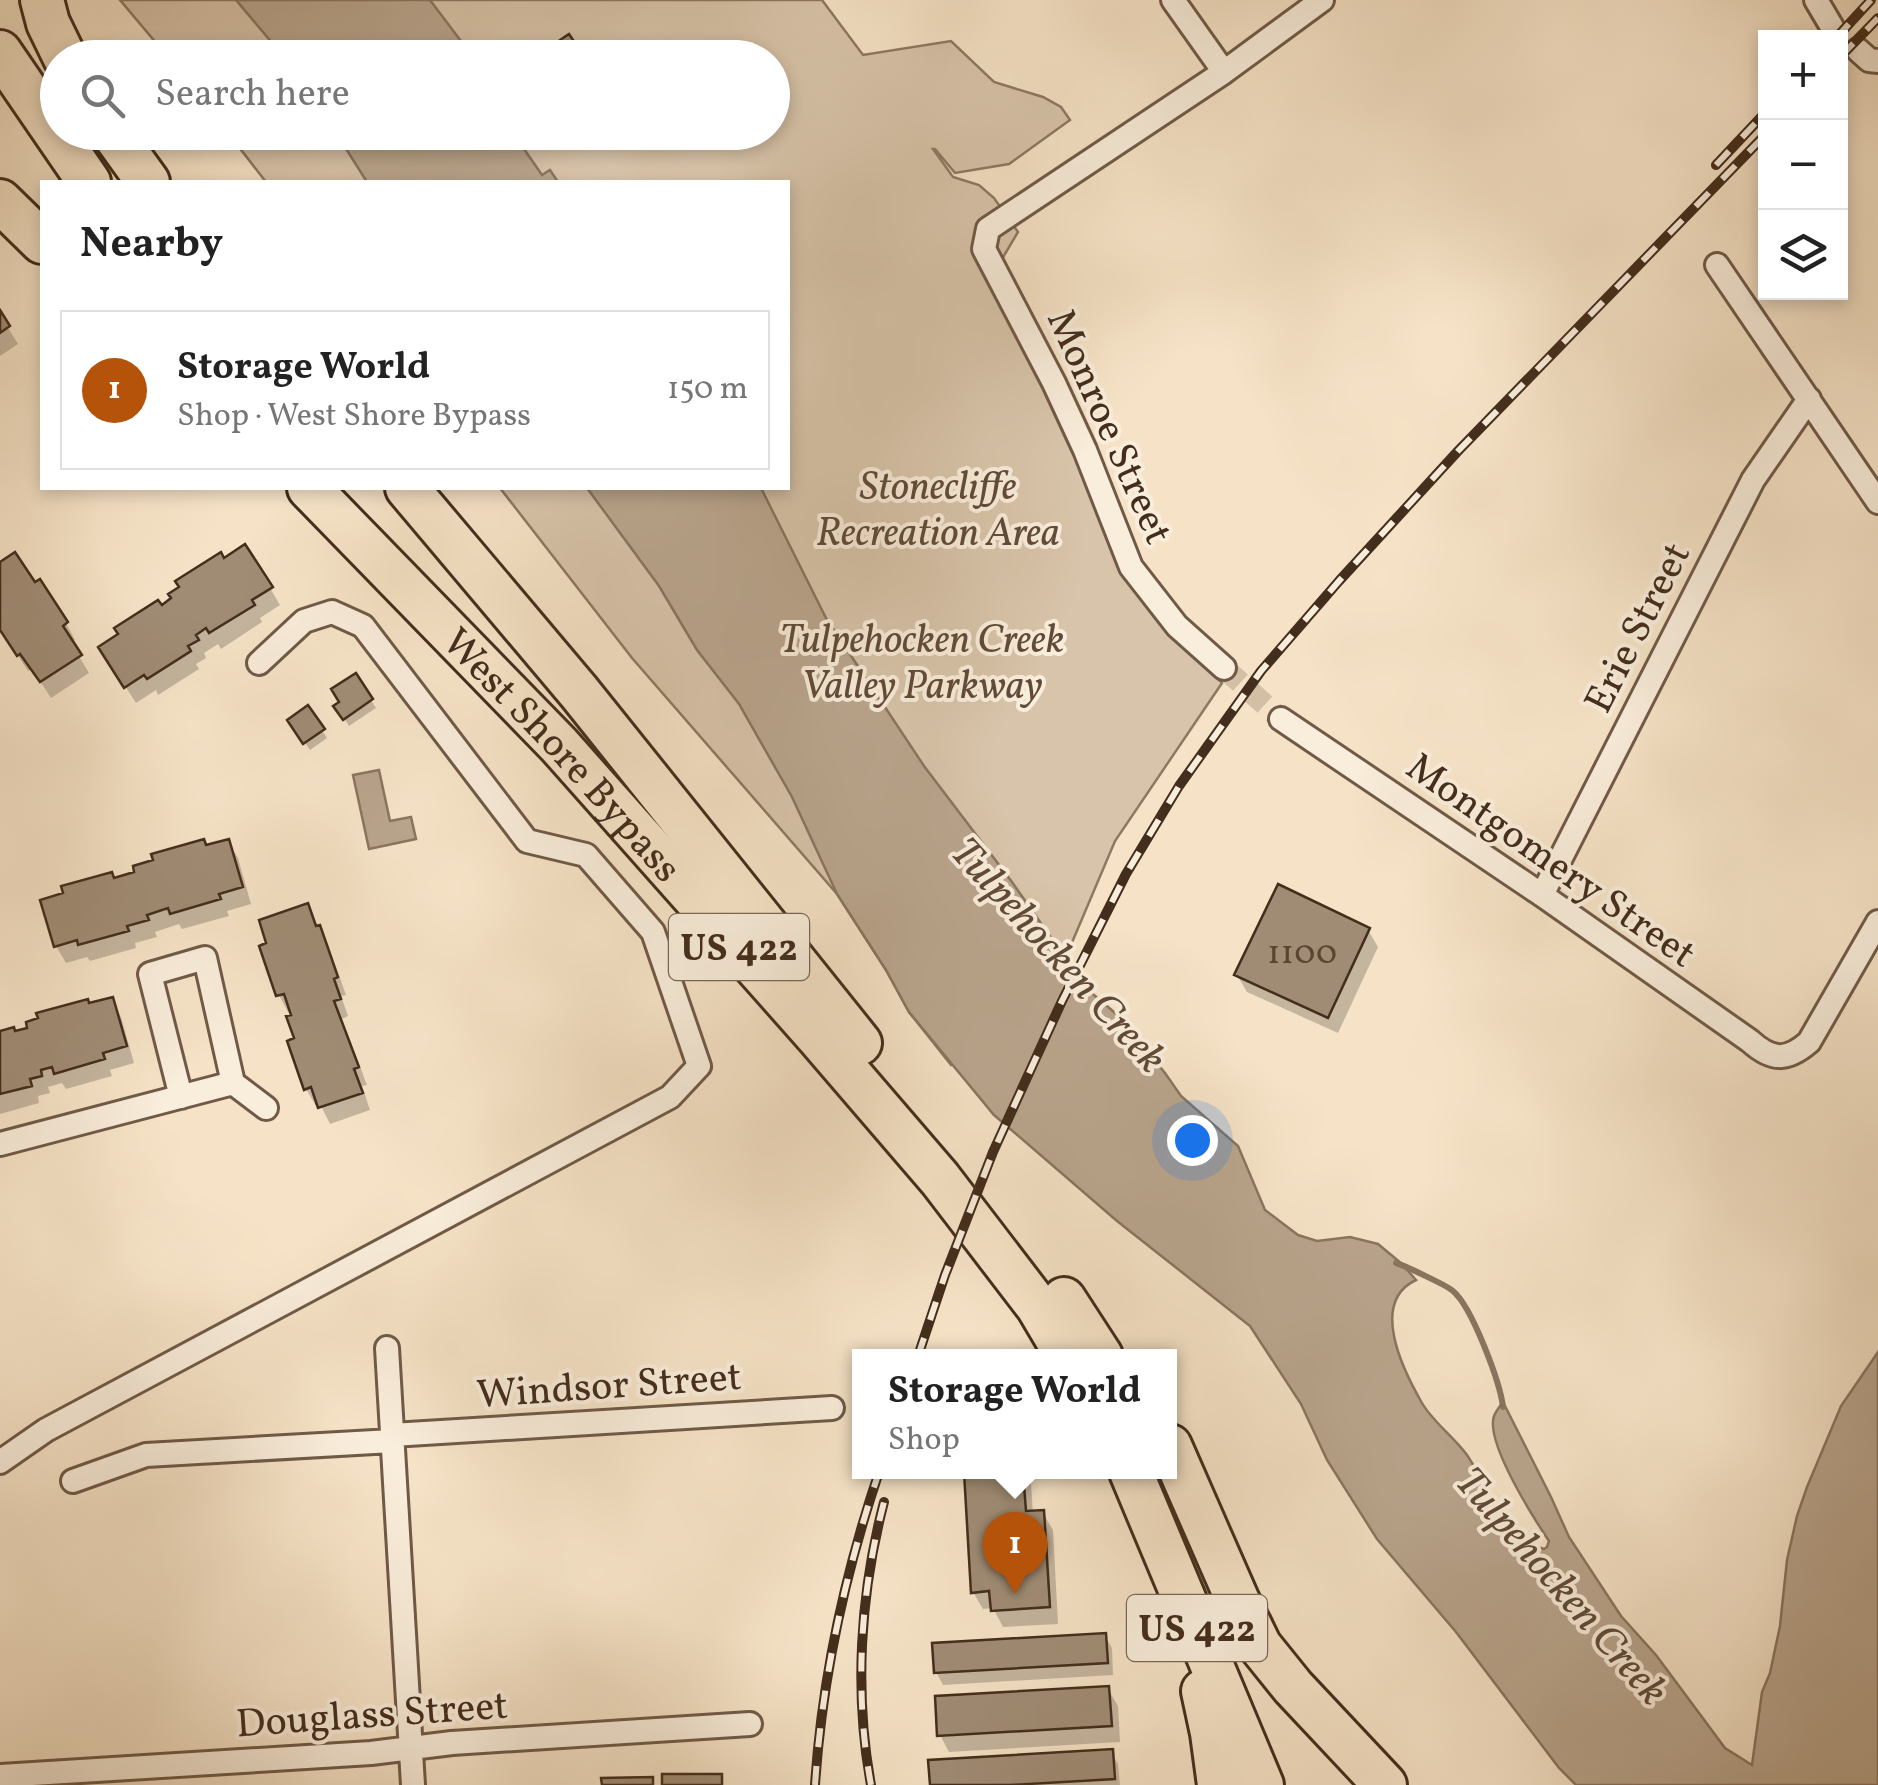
<!DOCTYPE html>
<html lang="en">
<head>
<meta charset="utf-8">
<style>
  body { margin:0; font-family:Vollkorn,serif; background:#f2f2f2; color:#222 }
  .controls { position:absolute; right:30px; top:30px; display:grid; overflow:hidden; border-radius:0px; box-shadow:0 5px 15px #0003 }
  .controls button { width:90px; height:90px; display:grid; place-items:center; padding:0; border:0; border-bottom:2px solid #e0e0e0; background:#fff; color:#222; font:50px sans-serif }
  .you { position:absolute; left:1192px; top:1140px; width:35px; height:35px; margin:-25px; border:8px solid #fff; border-radius:50%; background:#1a73e8; box-shadow:0 0 0 15px #1a73e833 }
  .badge { display:grid; place-items:center; width:65px; height:65px; border-radius:50%; background:#b45309; color:#fff; font-size:32px; font-weight:700 }
  .pin { position:absolute; translate:-50% -82px; filter:drop-shadow(0 2px 5px #0008) }
  .pin::after { content:''; position:absolute; top:52px; width:35px; height:30px; background:inherit; clip-path:polygon(0 0,100% 0,50% 100%) }
  .popup { position:absolute; left:852px; top:1349px; width:325px; height:130px; box-sizing:border-box; display:grid; place-content:center; border-radius:0px; background:#fff; filter:drop-shadow(0 2px 8px #0005); font-size:32px; white-space:nowrap; color:#767676 }
  .popup b { font-size:38px; color:#222 }
  .popup::after { content:''; position:absolute; left:50%; top:100%; margin-left:-20px; border:20px solid transparent; border-top-color:#fff }
  .list { margin:0; padding:0; list-style:none }
  h2 { display:flex; justify-content:space-between; align-items:center; height:130px; margin:0; padding:0 40px; font-size:42px }
  h2 small { font-size:32px; font-weight:400; color:#767676 }
  .list li { display:grid; grid-template-columns:65px 1fr auto; gap:30px; align-items:center; box-sizing:border-box; height:160px; margin:0 20px 20px; padding:0 20px; border:2px solid #e0e0e0; border-radius:0px }
  .list b { display:block; font-size:38px; white-space:nowrap }
  .list p { margin:0; font-size:32px; white-space:nowrap; color:#767676 }
  .list em { font-size:32px; font-style:normal; color:#767676 }
  .icon { flex:none; width:55px; height:55px; fill:none; stroke:currentColor; stroke-width:2; stroke-linecap:round; stroke-linejoin:round }
  .map { position:relative; flex:none; width:1878px; height:1785px; overflow:hidden }
  .search { position:absolute; background:#fff; box-shadow:0 5px 15px #0003; left:40px; top:40px; width:750px; height:110px; display:flex; align-items:center; gap:25px; box-sizing:border-box; padding:0 35px; border-radius:55px; color:#767676; font-size:38px }
  .panel { position:absolute; background:#fff; box-shadow:0 5px 15px #0003; left:40px; top:180px; width:750px; height:310px; border-radius:0px }
  .map>svg:first-child { display:block }
  .green { fill:#d8c4aa; stroke:#8e7863; stroke-width:2.5 }
  .water { fill:#b9a58d; stroke:#8a7560; stroke-width:2.5 }
  .shadow { fill:#0003 }
  .lines { fill:none; stroke-linecap:round; stroke-linejoin:round }
  .stream { stroke:#8a7560; stroke-width:6 }
  .building { fill:#a08c75; stroke:#432d1c; stroke-width:2.5 }
  .minor-tunnel { stroke:#d2bfa5; stroke-width:22; stroke-dasharray:22 11; stroke-linecap:butt }
  .minor-casing { stroke:#705a47; stroke-width:28 }
  .motorway-casing { stroke:#432d1c; stroke-width:48 }
  .minor { stroke:#f9eddb; stroke-width:22 }
  .motorway { stroke:#f6e3c7; stroke-width:42 }
  .rail-casing { stroke:#432d1c; stroke-width:10 }
  .rail { stroke:#f9eddb; stroke-width:6; stroke-dasharray:19; stroke-linecap:butt }
  .labels { text-anchor:middle; stroke-width:8; stroke-linejoin:round; paint-order:stroke }
  .number-label { font-size:35px; fill:#5a4532 }
  .shield { fill:#f9eddb; stroke:#7a6755; stroke-width:2.5 }
  .shield-label { font-size:38px; font-weight:bold; fill:#432d1c }
  .street-label { font-size:40px; fill:#432d1c; stroke:#f9eddb }
  .park-label { font-size:40px; font-style:italic; fill:#614b38; stroke:#f9eddb }
  .water-label { font-size:42px; font-style:italic; fill:#604b38; stroke:#f9eddb }
</style>
</head>
<body>
<div class="map">
<svg width="1878" height="1785" viewBox="0 0 1878 1785">
  <rect width="100%" height="100%" fill="#f6e3c7"/>
  <filter id="stains"><feTurbulence type="fractalNoise" baseFrequency=".002" numOctaves="4"/><feColorMatrix values="0 0 0 0 .2 0 0 0 0 .09 0 0 0 0 .02 0 0 0 .5 -.17"/></filter>
  <radialGradient id="worn" r=".72"><stop offset=".6" stop-color="#630" stop-opacity="0"/><stop offset="1" stop-color="#630" stop-opacity=".3"/></radialGradient>
  <!-- green -->
  <path class="green" d="M 120,0 L 822,0 L 863,55 L 951,41 L 994,82 L 1043,97 L 1061,107 L 1070,120 L 1009,164 L 955,173 L 935,149 L 933,149 L 953,177 L 979,185 L 994,198 L 1018,232 L 989,281 L 1063,423 L 1095,497 L 1120,572 L 1222,683 L 1115,841 L 1065,959 L 951,1065 L 909,1012 L 886,970 L 837,894 L 632,658 L 500,488 L 788,488 L 788,182 L 266,182 L 228,133 L 772,132 L 772,58 L 168,57 Z"/>
  <!-- water -->
  <path class="water" d="M 236,0 L 430,0 L 473,57 L 284,57 Z
    M 336,133 L 513,133 L 542,175 L 550,170 L 558,182 L 367,182 Z
    M 587,488 L 761,488 L 826,618 L 924,766 L 1012,882 L 1087,989 L 1115,1013 L 1137,1039 L 1165,1073 L 1181,1096 L 1238,1146 L 1265,1210 L 1298,1235 L 1317,1241 L 1350,1237 L 1378,1244 L 1402,1264 L 1416,1280 C 1369,1302 1403,1370 1422,1403 C 1433,1422 1454,1437 1467,1455 C 1487,1485 1508,1538 1544,1549 L 1547,1547 L 1549,1541 C 1533,1517 1485,1442 1494,1416 C 1496,1411 1500,1406 1503,1402 L 1551,1497 L 1569,1537 L 1621,1616 L 1656,1655 L 1725,1748 L 1752,1765 L 1762,1692 L 1770,1673 L 1780,1626 L 1787,1560 L 1797,1516 L 1807,1487 L 1841,1406 L 1878,1352 L 1878,1785 L 1576,1785 L 1559,1768 L 1456,1632 L 1377,1539 L 1327,1460 L 1301,1404 L 1250,1326 L 1117,1221 L 994,1115 L 909,1012 L 886,970 L 837,894 L 792,797 L 739,704 L 697,650 L 659,586 Z
    M 379,770 L 390,821 L 411,817 L 416,839 L 369,849 L 353,775 Z"/>
  <!-- shadow -->
  <path class="shadow" d="M 0,315 L 18,344 L 0,356 Z
    M 0,565 L 66,623 L 75,640 L 71,643 L 89,673 L 51,698 L 32,669 L 28,671 L 0,628 Z
    M 270,588 L 280,605 L 260,618 L 262,622 L 221,649 L 218,644 L 204,653 L 206,658 L 196,664 L 199,669 L 158,695 L 156,690 L 136,703 L 111,664 L 161,608 Z
    M 355,676 L 376,708 L 349,726 L 337,707 Z
    M 308,708 L 327,738 L 310,750 L 295,728 Z
    M 228,842 L 238,858 L 251,904 L 227,911 L 229,916 L 182,929 L 179,924 L 155,932 L 157,937 L 135,943 L 136,948 L 90,961 L 87,957 L 66,963 L 56,946 L 114,881 Z
    M 307,906 L 328,944 L 346,995 L 341,996 L 348,1016 L 342,1019 L 367,1085 L 362,1086 L 370,1110 L 330,1124 L 320,1104 L 316,1106 L 306,1089 L 294,1016 L 292,1011 L 288,1012 L 279,995 L 262,947 Z
    M 1368,930 L 1378,947 L 1338,1033 L 1247,992 L 1237,975 Z
    M 112,1000 L 121,1017 L 134,1063 L 110,1070 L 112,1076 L 66,1089 L 62,1083 L 48,1087 L 50,1093 L 38,1096 L 39,1103 L 0,1114 L 0,1034 L 15,1034 L 89,1006 Z
    M 966,1472 L 1025,1472 L 1031,1483 L 1033,1514 L 1043,1513 L 1053,1530 L 1058,1624 L 1003,1627 L 993,1608 L 983,1609 L 973,1592 Z
    M 1105,1636 L 1112,1648 L 1113,1675 L 943,1685 L 936,1672 Z
    M 1108,1689 L 1118,1706 L 1120,1742 L 949,1752 L 940,1735 Z
    M 1111,1752 L 1118,1764 L 1120,1785 L 932,1785 Z"/>
  <g class="lines">
    <!-- stream -->
    <path class="stream" d="M 1396,1263 C 1403,1265 1448,1286 1453,1291 C 1472,1307 1500,1382 1503,1407"/>
  </g>
  <!-- building -->
  <path class="building" d="M 569,34 L 585,58 L 535,57 Z
    M 0,310 L 10,326 L 0,333 Z
    M 245,544 L 273,587 L 252,600 L 255,605 L 209,633 L 206,628 L 196,635 L 199,640 L 188,646 L 191,651 L 147,679 L 144,675 L 124,688 L 98,647 L 118,634 L 114,628 L 158,600 L 162,605 L 171,598 L 168,594 L 179,587 L 175,581 L 221,552 L 224,558 Z
    M 15,552 L 35,582 L 40,579 L 68,622 L 63,626 L 82,655 L 40,682 L 20,654 L 17,656 L 0,630 L 0,562 Z
    M 356,673 L 373,699 L 343,720 L 333,706 L 339,702 L 331,689 Z
    M 308,705 L 325,729 L 303,744 L 287,720 Z
    M 204,839 L 206,845 L 229,839 L 243,887 L 219,894 L 221,899 L 170,914 L 168,908 L 147,915 L 149,920 L 127,926 L 129,931 L 78,945 L 77,940 L 54,947 L 40,900 L 63,893 L 61,886 L 112,872 L 114,878 L 134,872 L 133,866 L 153,860 L 151,854 Z
    M 1278,884 L 1370,928 L 1328,1018 L 1234,975 Z
    M 308,903 L 316,926 L 320,925 L 338,977 L 334,979 L 341,999 L 334,1001 L 359,1067 L 354,1069 L 363,1093 L 318,1108 L 311,1087 L 304,1090 L 287,1041 L 294,1038 L 286,1016 L 291,1015 L 284,994 L 276,996 L 259,946 L 266,943 L 259,920 Z
    M 113,997 L 127,1046 L 103,1053 L 105,1059 L 54,1074 L 52,1067 L 41,1070 L 42,1076 L 30,1079 L 32,1086 L 0,1094 L 0,1031 L 14,1027 L 15,1031 L 27,1028 L 26,1022 L 38,1018 L 36,1013 L 88,999 L 89,1003 Z
    M 964,1472 L 1023,1472 L 1026,1511 L 1044,1510 L 1050,1607 L 991,1611 L 989,1591 L 971,1593 Z
    M 1106,1633 L 1108,1663 L 934,1673 L 932,1643 Z
    M 1109,1686 L 1112,1726 L 937,1736 L 935,1696 Z
    M 1113,1749 L 1115,1779 L 1010,1785 L 930,1785 L 928,1760 Z
    M 662,1774 L 722,1774 L 722,1785 L 662,1785 Z
    M 653,1777 L 653,1785 L 602,1785 L 601,1778 Z"/>
  <g class="lines">
    <!-- minor-tunnel -->
    <path class="minor-tunnel" d="M 1224,668 L 1281,719"/>
    <defs>
      <path id="minor" d="M 1173,0 L 1224,72
        M 1816,0 L 1832,27
        M 1858,50 L 1869,60 L 1878,61
        M 1717,265 L 1878,502
        M 1224,668 L 1177,626 L 1131,567 L 1085,450 L 1054,383 L 984,249 L 988,229 L 1224,72 L 1322,0
        M 1281,719 L 1542,895 L 1750,1041 C 1772,1061 1787,1061 1809,1042 L 1878,922
        M 1542,895 L 1753,480 L 1809,399
        M 181,1097 L 150,974 L 205,958 L 233,1083
        M 0,1144 L 233,1083 L 266,1108
        M 387,1348 L 413,1785
        M 392,1435 L 832,1408
        M 0,1462 L 46,1430 L 670,1097 L 699,1066 L 653,932 L 586,855 L 527,841 L 363,626 L 332,612 L 304,621 L 259,663
        M 73,1481 L 146,1455 L 392,1441
        M 0,1776 L 371,1753 L 452,1743 L 750,1724"/>
      <g id="motorway">
        <path d="M 42,0 L 48,23 L 65,58"/>
        <path d="M 0,52 L 89,182"/>
        <path d="M 112,132 L 148,182"/>
        <path d="M 0,201 L 42,242"/>
        <path id="s1" d="M 309,488 L 559,745 L 818,1037 L 940,1179 L 1038,1307 L 1067,1356"/>
        <path d="M 407,488 L 579,692 L 860,1043"/>
        <path d="M 1064,1299 L 1101,1356"/>
        <path d="M 1170,1446 L 1237,1599 L 1260,1646 L 1293,1687 L 1385,1785"/>
        <path d="M 1131,1472 L 1262,1785"/>
        <path d="M 1203,1691 L 1212,1733 L 1219,1785"/>
      </g>
    </defs>
    <!-- minor casing -->
    <use href="#minor" class="minor-casing"/>
    <!-- motorway casing -->
    <use href="#motorway" class="motorway-casing"/>
    <!-- minor -->
    <use href="#minor" class="minor"/>
    <!-- motorway -->
    <use href="#motorway" class="motorway"/>
    <defs>
      <path id="rail" d="M 1836,38 L 1871,0
        M 1840,57 L 1878,18
        M 1716,165 L 1766,112
        M 918,1356 L 945,1275 L 993,1152 L 1035,1060 L 1062,1001 L 1126,874 L 1179,786 L 1261,671 L 1339,581 L 1458,451 L 1766,134
        M 815,1785 C 822,1679 845,1573 879,1472
        M 871,1785 C 854,1692 860,1594 884,1502"/>
    </defs>
    <!-- rail casing -->
    <use href="#rail" class="rail-casing"/>
    <!-- rail -->
    <use href="#rail" class="rail"/>
  </g>
  <g class="labels">
    <!-- number labels -->
    <g class="number-label">
      <text x="1302" y="963">1100</text>
    </g>
    <!-- shield labels -->
    <g class="shield">
      <rect x="669" y="914" width="140" height="66" rx="8"/>
      <rect x="1127" y="1595" width="140" height="66" rx="8"/>
    </g>
    <g class="shield-label">
      <text x="739" y="960">US 422</text>
      <text x="1197" y="1641">US 422</text>
    </g>
    <!-- street labels -->
    <g class="street-label">
      <text transform="translate(1111 426) rotate(66)" y="14">Monroe Street</text>
      <text transform="translate(1636 627) rotate(-63)" y="14">Erie Street</text>
      <text dy="14" stroke="none"><textPath href="#s1" startOffset="368">West Shore Bypass</textPath></text>
      <text transform="translate(1552 859) rotate(35)" y="14">Montgomery Street</text>
      <text transform="translate(609 1384) rotate(-4)" y="14">Windsor Street</text>
      <text transform="translate(372 1713) rotate(-4)" y="14">Douglass Street</text>
    </g>
    <!-- park labels -->
    <g class="park-label">
      <text x="938" y="499">Stonecliffe<tspan x="938" dy="46">Recreation Area</tspan></text>
      <text x="922" y="652">Tulpehocken Creek<tspan x="922" dy="46">Valley Parkway</tspan></text>
    </g>
    <!-- water labels -->
    <g class="water-label">
      <text transform="translate(1060 954) rotate(48)" y="15">Tulpehocken Creek</text>
      <text transform="translate(1563 1585) rotate(49)" y="15">Tulpehocken Creek</text>
    </g>
  </g>
  <rect width="100%" height="100%" filter="url(#stains)"/>
  <rect width="100%" height="100%" fill="url(#worn)"/>
</svg>
<div class="controls">
<button>+</button>
<button>−</button>
<button><svg class="icon" aria-label="layers" viewBox="0 0 24 24"><path d="M12 4l9 5-9 5-9-5zM3 14l9 5 9-5"/></svg></button>
</div>
<div class="you"></div>
<div class="pin badge" style="left:1015px;top:1594px">1</div>
<div class="popup"><b>Storage World</b>Shop</div>
<div class="search"><svg class="icon" aria-label="search" viewBox="0 0 24 24"><circle cx="10" cy="10" r="6"/><path d="M15 15l6 6"/></svg>Search here</div>
<section class="panel">
<h2>Nearby<small></small></h2>
<ul class="list">
<li><span class="badge">1</span><div><b>Storage World</b><p>Shop · West Shore Bypass</p></div><em>150 m</em></li>
</ul>
</section>
</div>
</body>
</html>
